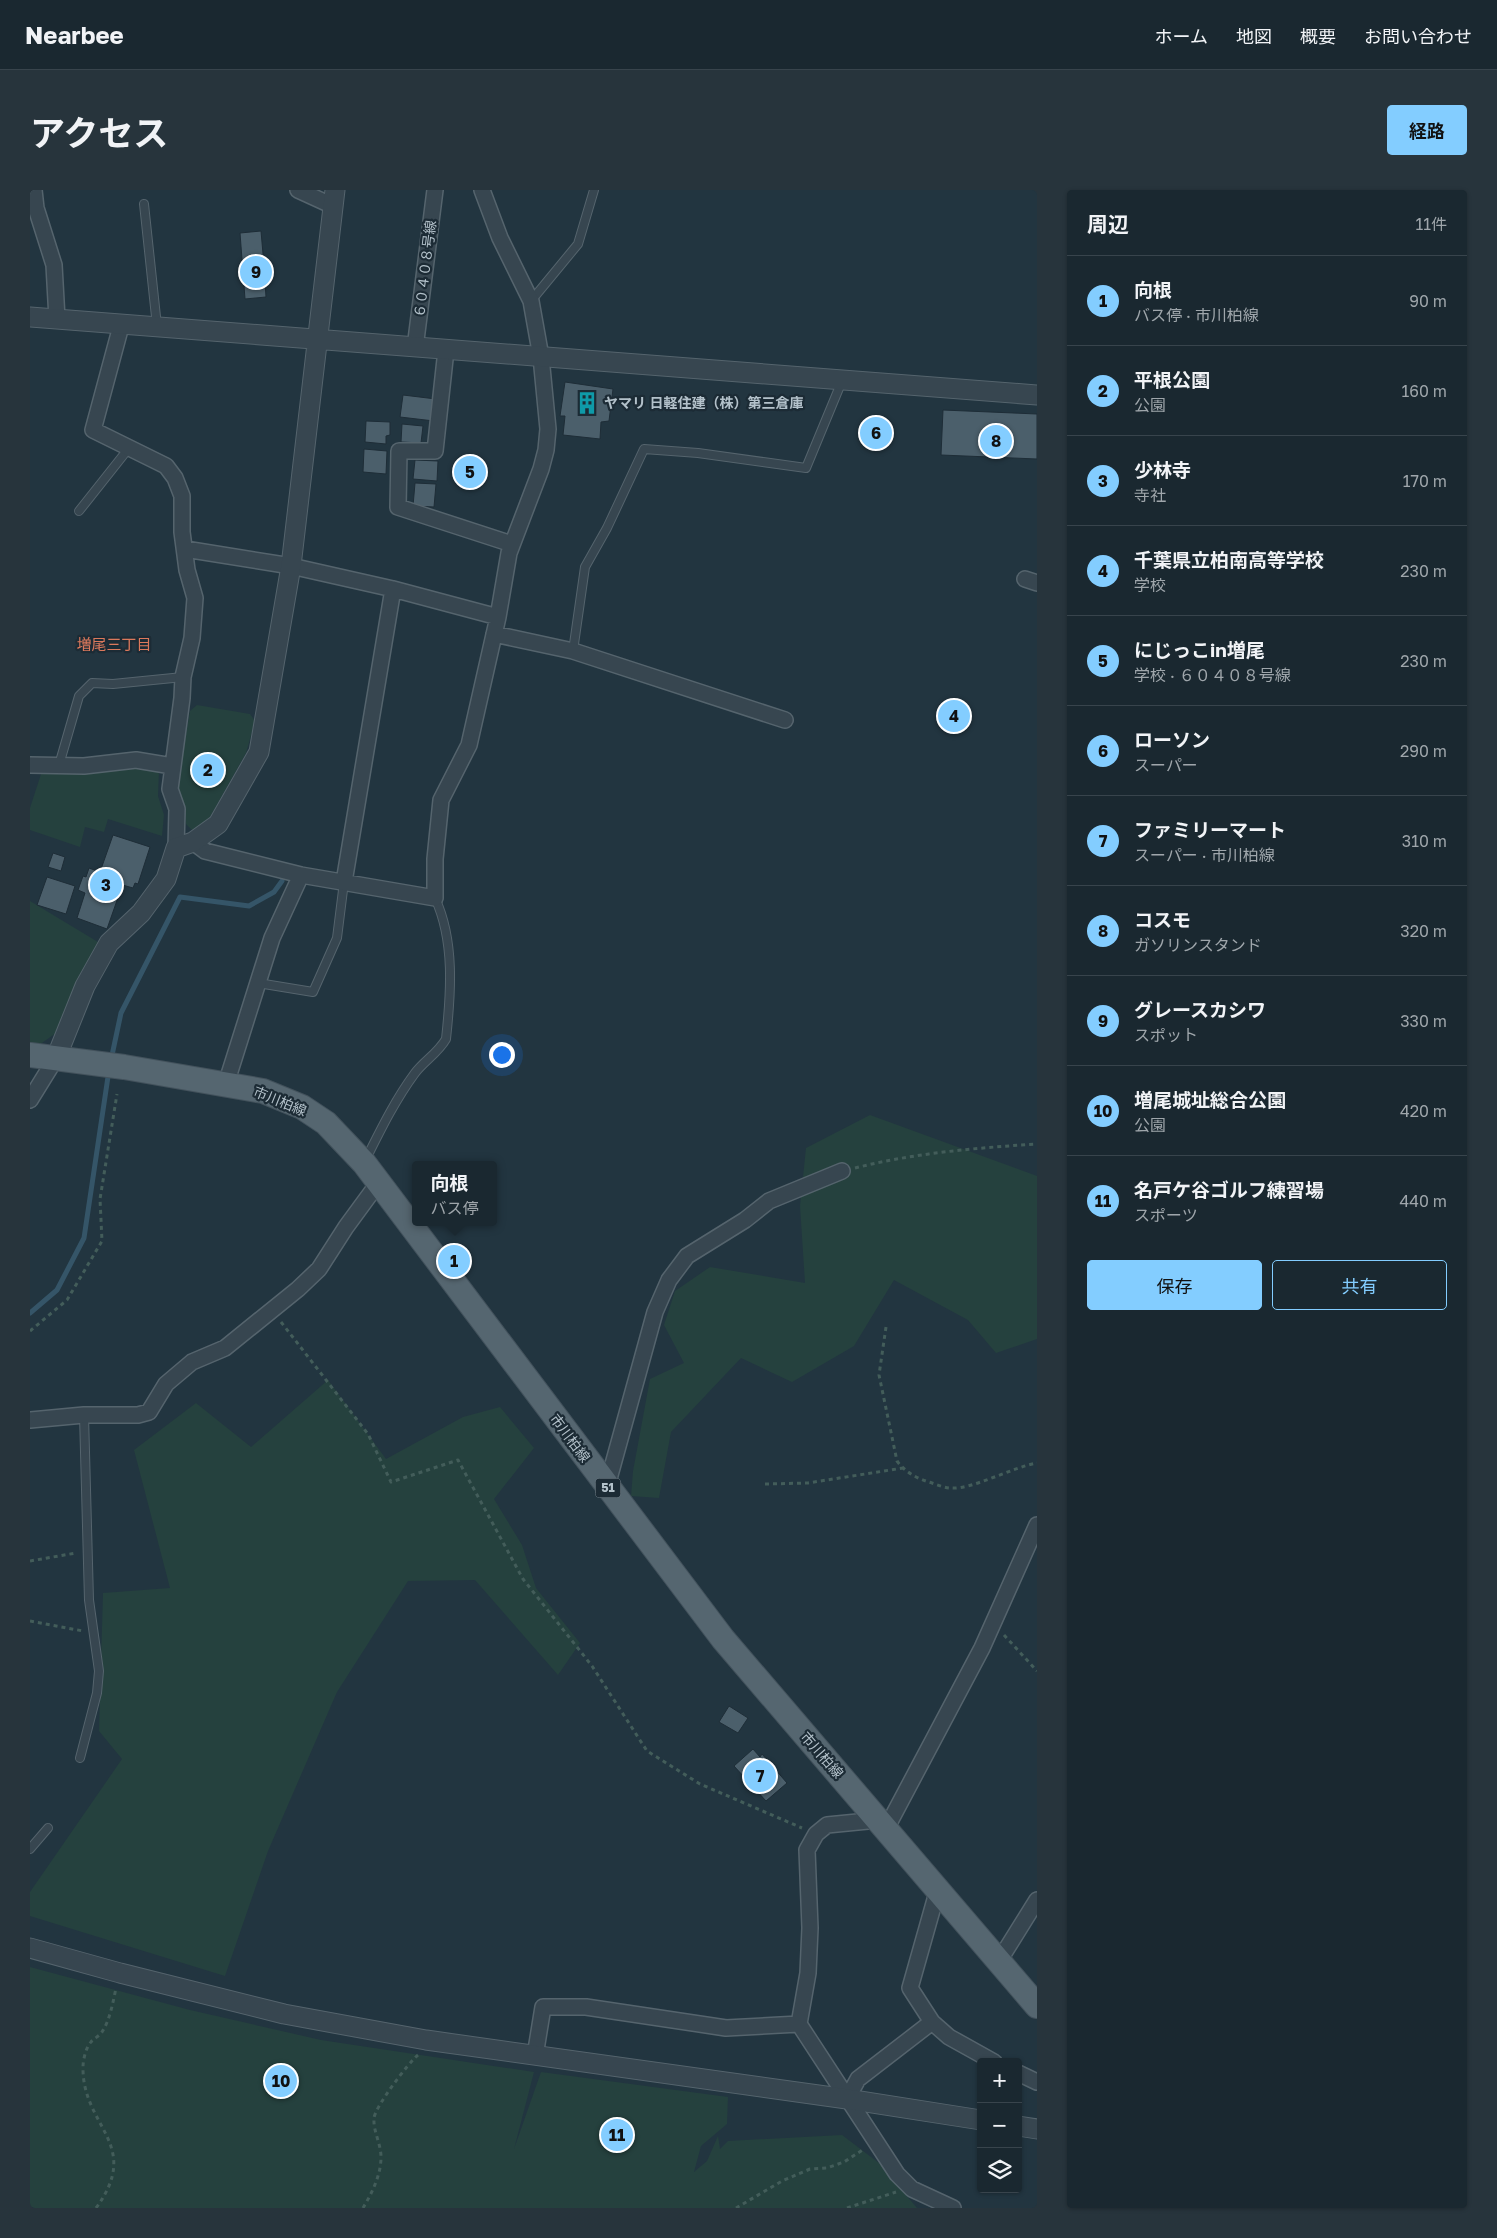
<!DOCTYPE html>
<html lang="ja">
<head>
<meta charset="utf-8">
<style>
  body { margin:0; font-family:"Golos Text","Noto Sans JP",sans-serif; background:#27343c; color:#f1f3f6 }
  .controls { position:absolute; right:15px; bottom:15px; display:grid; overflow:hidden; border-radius:5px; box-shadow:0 1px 4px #0004 }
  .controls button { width:45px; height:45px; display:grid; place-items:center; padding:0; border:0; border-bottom:1px solid #38444c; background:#1a2830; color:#f1f3f6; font:25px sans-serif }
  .you { position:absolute; left:471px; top:864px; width:18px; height:18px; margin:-12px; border:4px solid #fff; border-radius:50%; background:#1a73e8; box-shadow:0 0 0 8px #1a73e833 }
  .badge { display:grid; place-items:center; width:32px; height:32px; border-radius:50%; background:#83cdff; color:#111; font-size:16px; font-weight:700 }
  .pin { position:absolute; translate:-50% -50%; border:2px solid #fff; box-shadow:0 1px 5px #0006 }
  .popup { position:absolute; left:382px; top:971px; width:85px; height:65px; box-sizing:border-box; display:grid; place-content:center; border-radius:5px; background:#1a2830; filter:drop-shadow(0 1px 4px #0005); font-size:16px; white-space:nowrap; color:#9fa6ab }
  .popup b { font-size:19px; color:#f1f3f6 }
  .popup::after { content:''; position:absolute; left:50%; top:100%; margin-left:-10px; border:10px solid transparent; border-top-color:#1a2830 }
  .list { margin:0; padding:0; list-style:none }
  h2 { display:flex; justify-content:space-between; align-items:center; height:65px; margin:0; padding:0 20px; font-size:21px }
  h2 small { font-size:16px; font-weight:400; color:#9fa6ab }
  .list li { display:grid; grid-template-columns:32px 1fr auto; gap:15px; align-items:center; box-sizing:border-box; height:90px; padding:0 20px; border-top:1px solid #38444c }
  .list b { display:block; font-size:19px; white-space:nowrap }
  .list p { margin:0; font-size:16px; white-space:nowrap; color:#9fa6ab }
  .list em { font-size:16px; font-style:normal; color:#9fa6ab }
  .actions { display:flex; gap:10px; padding:15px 20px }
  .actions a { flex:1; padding:11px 0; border:1px solid #83cdff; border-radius:5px; text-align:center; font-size:18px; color:#83cdff }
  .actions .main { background:#83cdff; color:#111 }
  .icon { flex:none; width:28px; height:28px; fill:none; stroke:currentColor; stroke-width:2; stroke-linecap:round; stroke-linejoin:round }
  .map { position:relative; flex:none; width:1007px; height:2018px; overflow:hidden; border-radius:5px }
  header { display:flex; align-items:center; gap:30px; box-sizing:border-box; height:70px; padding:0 25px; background:#1a2830; border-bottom:1px solid #38444c }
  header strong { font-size:24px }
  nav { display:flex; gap:28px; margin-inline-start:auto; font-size:18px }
  .intro { display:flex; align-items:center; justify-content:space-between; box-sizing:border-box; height:120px; padding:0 30px }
  h1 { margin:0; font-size:35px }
  .button { padding:12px 22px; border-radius:5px; background:#83cdff; color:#111; font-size:18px; font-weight:700 }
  main { display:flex; gap:30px; padding:0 30px }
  aside { flex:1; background:#1a2830; border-radius:5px; box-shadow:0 1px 4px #0004 }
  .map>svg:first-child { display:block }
  .green { fill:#25413e }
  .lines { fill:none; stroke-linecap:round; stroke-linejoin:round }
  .stream { stroke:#355568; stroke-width:5 }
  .building { fill:#4b5f6b; stroke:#1e2d37 }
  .service-casing { stroke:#55646d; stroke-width:10 }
  .minor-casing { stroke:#55646d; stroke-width:18 }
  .tertiary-casing { stroke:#55646d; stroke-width:21 }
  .primary-casing { stroke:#43525c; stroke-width:26 }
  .path { stroke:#435d5a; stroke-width:3; stroke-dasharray:4 4; stroke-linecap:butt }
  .service { stroke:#374650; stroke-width:8 }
  .minor { stroke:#374650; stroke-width:15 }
  .tertiary { stroke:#374650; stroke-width:19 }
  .primary { stroke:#556670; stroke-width:24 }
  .labels { text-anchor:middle; stroke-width:4.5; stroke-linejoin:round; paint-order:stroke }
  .shield { fill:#1c2b35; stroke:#86949d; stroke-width:1 }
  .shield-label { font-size:12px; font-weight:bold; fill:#b3c1ca }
  .street-label { font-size:14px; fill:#b3c1ca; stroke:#1c2b35 }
  .poi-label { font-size:14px; font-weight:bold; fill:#b3c1ca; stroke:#1c2b35; text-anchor:start }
  .neighbourhood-label { font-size:15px; fill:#dc795c; stroke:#1c2b35 }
</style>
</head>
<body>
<header>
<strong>Nearbee</strong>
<nav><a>ホーム</a><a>地図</a><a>概要</a><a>お問い合わせ</a></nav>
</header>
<div class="intro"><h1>アクセス</h1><a class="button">経路</a></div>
<main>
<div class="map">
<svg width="1007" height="2018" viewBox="0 0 1007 2018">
  <rect width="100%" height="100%" fill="#223540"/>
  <!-- green -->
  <path class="green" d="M 167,515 L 220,524 L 225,531 L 216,563 L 180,627 L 163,641 L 156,634 L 154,616 L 147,597 L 160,521 Z
    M 106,577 L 129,581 L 128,606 L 134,625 L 132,646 L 78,629 L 74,642 L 55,637 L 50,657 L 0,640 L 0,618 L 11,584 L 61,583 Z
    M 0,711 L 68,752 L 26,843 L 9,855 L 0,854 Z
    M 840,925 L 1007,986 L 1007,1149 L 966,1163 L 938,1130 L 864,1090 L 824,1156 L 762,1192 L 711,1168 L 641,1242 L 629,1308 L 601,1306 L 603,1281 L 620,1189 L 654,1173 L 634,1135 L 645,1101 L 680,1077 L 775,1093 L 770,1016 L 776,958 Z
    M 298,1190 L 356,1269 L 433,1227 L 470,1217 L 504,1258 L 464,1309 L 492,1355 L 506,1398 L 550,1453 L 528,1485 L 445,1390 L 378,1391 L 307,1502 L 238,1661 L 195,1786 L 0,1726 L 0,1702 L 92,1569 L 69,1541 L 73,1403 L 140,1398 L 104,1260 L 166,1213 L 221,1257 Z
    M 0,1777 L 160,1820 L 291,1850 L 504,1882 L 484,1959 L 511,1882 L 698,1907 L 697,1934 L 671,1956 L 664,1982 L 677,1971 L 688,1946 L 690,1959 L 698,1951 L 812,1945 L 849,1973 L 887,2018 L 0,2018 Z"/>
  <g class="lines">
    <!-- stream -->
    <path class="stream" d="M 81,870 L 91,823 L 150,707 L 219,716 L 244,702 L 252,691
      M 0,1123 L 27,1100 L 54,1048 L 79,880"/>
  </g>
  <!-- building -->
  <path class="building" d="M 231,41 L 234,75 L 239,75 L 240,90 L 235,91 L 236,107 L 215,109 L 210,43 Z
    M 535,192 L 583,199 L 579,231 L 571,232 L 570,249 L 533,245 L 535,226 L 530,226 Z
    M 373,205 L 406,209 L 404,231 L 370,227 Z
    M 913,220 L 1007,224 L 1007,269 L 911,265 Z
    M 336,231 L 360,232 L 360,245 L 356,246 L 356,254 L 335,252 Z
    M 372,234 L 393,236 L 391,253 L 371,252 Z
    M 334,259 L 357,261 L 356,284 L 333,282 Z
    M 385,270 L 408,271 L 407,291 L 383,289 Z
    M 385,293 L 406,294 L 404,317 L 383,316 Z
    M 83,645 L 120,657 L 108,694 L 105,693 L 103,698 L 89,694 L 88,698 L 91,699 L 77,739 L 47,728 L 55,703 L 48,700 L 53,686 L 56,687 L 59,678 L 70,682 Z
    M 23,663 L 35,667 L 31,681 L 18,677 Z
    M 17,687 L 45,696 L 36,724 L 7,715 Z
    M 699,1516 L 718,1528 L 708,1543 L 689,1532 Z
    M 723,1559 L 730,1567 L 732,1564 L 757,1593 L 736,1611 L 704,1576 Z"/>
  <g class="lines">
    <defs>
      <path id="service" d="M 114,14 L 127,136
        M 501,111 L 548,54 L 564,0
        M 49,321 L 99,258
        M 543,461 L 555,377 L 577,338 L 614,259 L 668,263 L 776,278 L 812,191
        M 29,575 L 49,506 L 62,493 L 83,494 L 153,487
        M 228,793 L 283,802 L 307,748 L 314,692
        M 335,971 C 350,941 365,910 385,883 C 394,871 408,863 416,849 C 421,803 425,751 405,708
        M 50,1568 L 67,1503 L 69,1481 L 59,1410 L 54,1225
        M 0,1659 L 18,1638"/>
      <path id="minor" d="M 4,0 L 6,18 L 24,75 L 27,129
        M 268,0 L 303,16
        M 91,136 L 63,240 L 136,276 L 145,288 L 152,306 L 152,342 L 157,380 L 165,408 L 162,448 L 153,487 L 152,508 L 140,599 L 147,619 L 146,658
        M 385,158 L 405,0
        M 416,160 L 405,261 L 369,261 L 368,317 L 482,354
        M 155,359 L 261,376 L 363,399 L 468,427
        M 995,389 L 1007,393
        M 464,444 L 543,461 L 755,530
        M 0,575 L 54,576 L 106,570 L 142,576
        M 163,652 L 175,661 L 271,685 L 405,708 L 405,669 L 411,610 L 439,555 L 468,427 L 479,363 L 511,279 L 516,260 L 518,239 L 511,167 L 501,111 L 470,48 L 452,0
        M 314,692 L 363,399
        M 196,894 L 242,748 L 271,685
        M 0,910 L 26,868
        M 0,1230 L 54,1225 L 108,1225 L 119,1222 L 136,1194 L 162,1172 L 195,1158 L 268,1099 L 289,1079 L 316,1037 L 349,992
        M 577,1296 L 625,1122 L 639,1090 L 657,1066 L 715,1030 L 739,1011 L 812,981
        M 848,1630 L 797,1635 L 786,1644 L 777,1660 L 780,1738 L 778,1783 L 769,1834 L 867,1984 L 882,1999 L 923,2018
        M 856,1639 L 952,1458 L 1007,1335
        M 908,1699 L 880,1798 L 902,1832 L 919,1847 L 964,1872
        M 969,1771 L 1007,1710
        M 505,1866 L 513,1817 L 556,1817 L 696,1838 L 769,1834
        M 988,1883 L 1007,1892
        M 817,1909 L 828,1889 L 902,1832"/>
      <path id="tertiary" d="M 0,127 L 1007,205
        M 26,868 L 55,796 L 79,753 L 111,723 L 136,689 L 146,658 L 163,652 L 188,634 L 229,562 L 261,376 L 305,0
        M 0,1758 L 90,1783 L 254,1824 L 396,1850 L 817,1909 L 951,1930
        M 988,1936 L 1007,1939"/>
      <path id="primary" d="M 0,865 L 94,877 L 233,901 L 272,917 L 296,933 L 334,973 L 693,1449 L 1007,1816"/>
    </defs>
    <!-- service casing -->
    <use href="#service" class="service-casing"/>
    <!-- minor casing -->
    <use href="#minor" class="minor-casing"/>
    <!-- tertiary casing -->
    <use href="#tertiary" class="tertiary-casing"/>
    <!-- primary casing -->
    <use href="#primary" class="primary-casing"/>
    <!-- path -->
    <path class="path" d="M 825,978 C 885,963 945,958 1007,954
      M 251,1132 L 338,1244 L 361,1292 L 428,1270 L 493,1389 L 562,1476 L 617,1561 L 670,1594 L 772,1638
      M 856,1137 L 849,1185 L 867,1271 C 876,1283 888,1289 902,1293 C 908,1295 915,1298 921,1298 C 941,1300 983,1277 1007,1273
      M 0,1141 L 37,1110 L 72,1051 L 70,1009 L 87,904
      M 735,1294 L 778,1293 L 873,1278
      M 0,1371 L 46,1363
      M 0,1431 L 53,1441
      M 974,1445 L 1007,1481
      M 66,2018 C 113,1954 52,1937 53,1877 C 53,1870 56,1857 61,1852 C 64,1848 70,1846 72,1842 C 80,1830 83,1812 86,1798
      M 333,2018 C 342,2003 351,1985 351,1967 C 351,1954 343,1941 344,1928 C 345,1917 379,1872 388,1865
      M 706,2018 L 752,1991 L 780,1979 L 797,1978 L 814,1972 L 834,1959
      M 817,2018 L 866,2002"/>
    <!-- service -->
    <use href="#service" class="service"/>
    <!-- minor -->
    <use href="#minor" class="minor"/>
    <!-- tertiary -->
    <use href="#tertiary" class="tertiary"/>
    <!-- primary -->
    <use href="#primary" class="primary"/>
  </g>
  <!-- icons -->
  <defs>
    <symbol id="building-bare" viewBox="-9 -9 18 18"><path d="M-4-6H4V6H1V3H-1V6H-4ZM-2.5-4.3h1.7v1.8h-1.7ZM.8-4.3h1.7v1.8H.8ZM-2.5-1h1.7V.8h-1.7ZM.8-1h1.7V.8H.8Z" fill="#0f9aa8" stroke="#1c2b35" stroke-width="2.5" paint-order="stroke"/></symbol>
  </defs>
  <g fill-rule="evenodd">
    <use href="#building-bare" x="541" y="197" width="32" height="32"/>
  </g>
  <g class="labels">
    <!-- shield labels -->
    <rect class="shield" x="565.5" y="1288.5" width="25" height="19" rx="4"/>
    <g class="shield-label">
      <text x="578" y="1302">51</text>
    </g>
    <!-- street labels -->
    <g class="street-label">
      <text transform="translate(395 79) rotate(-83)" y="5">６０４０８号線</text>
      <text transform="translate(250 911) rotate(22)" y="5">市川柏線</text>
      <text transform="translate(540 1248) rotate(53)" y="5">市川柏線</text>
      <text transform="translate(792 1565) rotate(49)" y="5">市川柏線</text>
    </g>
    <!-- poi labels -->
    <g class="poi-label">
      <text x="574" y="218">ヤマリ 日軽住建（株）第三倉庫</text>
    </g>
    <!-- neighbourhood labels -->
    <g class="neighbourhood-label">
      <text x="84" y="460">増尾三丁目</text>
    </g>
  </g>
</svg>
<div class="controls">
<button>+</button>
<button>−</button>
<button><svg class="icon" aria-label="layers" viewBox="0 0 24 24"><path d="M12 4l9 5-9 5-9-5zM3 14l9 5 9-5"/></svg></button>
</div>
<div class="you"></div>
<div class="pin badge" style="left:424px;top:1071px">1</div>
<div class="popup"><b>向根</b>バス停</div>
<div class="pin badge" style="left:178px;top:580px">2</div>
<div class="pin badge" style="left:76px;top:695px">3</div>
<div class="pin badge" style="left:924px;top:526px">4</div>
<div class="pin badge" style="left:440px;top:282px">5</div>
<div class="pin badge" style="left:846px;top:243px">6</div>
<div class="pin badge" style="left:730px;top:1586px">7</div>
<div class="pin badge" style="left:966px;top:251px">8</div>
<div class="pin badge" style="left:226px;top:82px">9</div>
<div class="pin badge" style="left:251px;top:1891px">10</div>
<div class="pin badge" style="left:587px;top:1945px">11</div>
</div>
<aside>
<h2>周辺<small>11件</small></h2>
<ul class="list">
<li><span class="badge">1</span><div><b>向根</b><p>バス停 · 市川柏線</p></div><em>90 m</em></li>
<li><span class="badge">2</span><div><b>平根公園</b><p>公園</p></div><em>160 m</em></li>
<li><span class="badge">3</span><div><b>少林寺</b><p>寺社</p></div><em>170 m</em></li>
<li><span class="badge">4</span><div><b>千葉県立柏南高等学校</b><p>学校</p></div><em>230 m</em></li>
<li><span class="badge">5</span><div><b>にじっこin増尾</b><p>学校 · ６０４０８号線</p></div><em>230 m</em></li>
<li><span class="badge">6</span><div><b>ローソン</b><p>スーパー</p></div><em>290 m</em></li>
<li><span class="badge">7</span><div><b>ファミリーマート</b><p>スーパー · 市川柏線</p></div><em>310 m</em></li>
<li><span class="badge">8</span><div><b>コスモ</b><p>ガソリンスタンド</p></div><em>320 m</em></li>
<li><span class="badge">9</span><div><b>グレースカシワ</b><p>スポット</p></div><em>330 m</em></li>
<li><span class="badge">10</span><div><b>増尾城址総合公園</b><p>公園</p></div><em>420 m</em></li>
<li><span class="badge">11</span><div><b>名戸ケ谷ゴルフ練習場</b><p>スポーツ</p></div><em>440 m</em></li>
</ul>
<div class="actions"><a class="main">保存</a><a>共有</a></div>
</aside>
</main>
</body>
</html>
